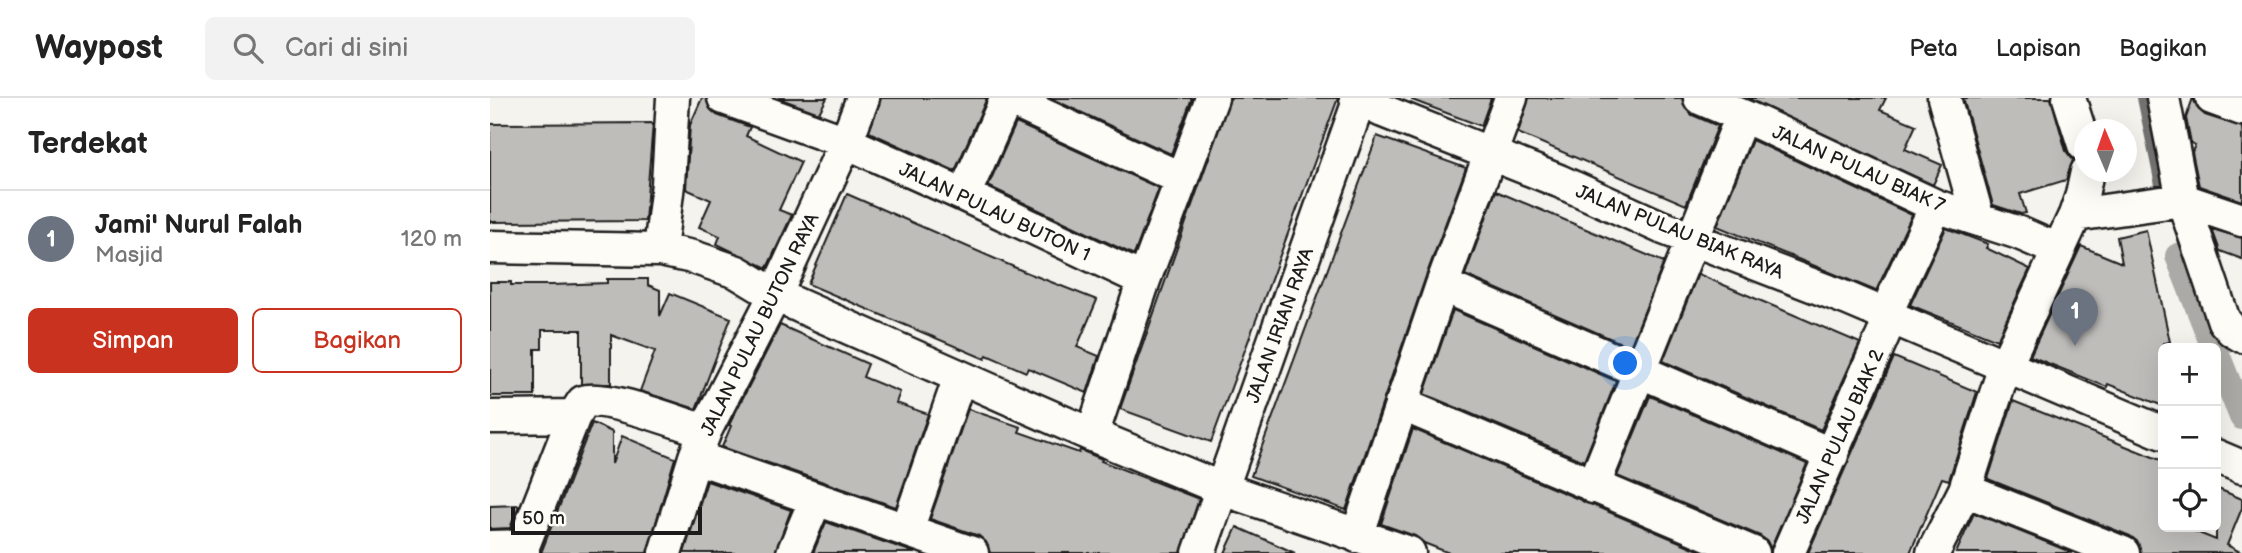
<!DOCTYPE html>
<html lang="id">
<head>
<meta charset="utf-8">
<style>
  body { margin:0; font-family:"Balsamiq Sans",sans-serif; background:#f2f2f2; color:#222 }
  .controls { position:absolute; right:21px; bottom:21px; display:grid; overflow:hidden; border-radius:10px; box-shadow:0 7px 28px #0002 }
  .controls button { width:63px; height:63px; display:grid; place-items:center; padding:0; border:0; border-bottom:2px solid #e0e0e0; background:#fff; color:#222; font:35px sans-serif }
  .compass { position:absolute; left:1584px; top:21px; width:63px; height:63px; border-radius:50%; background:#fff; box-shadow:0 7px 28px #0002; rotate:358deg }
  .scale { position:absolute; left:21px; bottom:18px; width:191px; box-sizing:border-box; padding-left:7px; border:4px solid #1c1c1c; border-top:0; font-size:19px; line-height:24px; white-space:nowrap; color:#1c1c1c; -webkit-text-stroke:5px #fdfcf7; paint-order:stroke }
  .you { position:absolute; left:1136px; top:266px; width:24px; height:24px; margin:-18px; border:5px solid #fff; border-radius:50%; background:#1a73e8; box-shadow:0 0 0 10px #1a73e833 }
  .badge { display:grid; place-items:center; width:46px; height:46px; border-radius:50%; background:#c8321e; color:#fff; font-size:23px; font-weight:700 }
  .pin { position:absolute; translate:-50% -58px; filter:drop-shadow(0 2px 4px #0008) }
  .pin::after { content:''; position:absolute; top:37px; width:24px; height:21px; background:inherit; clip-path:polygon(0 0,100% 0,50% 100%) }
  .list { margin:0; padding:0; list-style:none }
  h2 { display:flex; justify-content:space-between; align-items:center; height:91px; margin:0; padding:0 28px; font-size:30px }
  h2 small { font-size:23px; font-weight:400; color:#767676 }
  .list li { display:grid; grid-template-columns:46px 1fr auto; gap:21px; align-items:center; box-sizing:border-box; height:98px; padding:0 28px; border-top:2px solid #e0e0e0 }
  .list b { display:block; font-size:26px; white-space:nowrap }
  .list p { margin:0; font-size:23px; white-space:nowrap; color:#767676 }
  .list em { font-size:23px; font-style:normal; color:#767676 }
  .actions { display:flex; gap:14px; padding:21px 28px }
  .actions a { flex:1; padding:16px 0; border:2px solid #c8321e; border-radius:10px; text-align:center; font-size:24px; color:#c8321e }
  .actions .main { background:#c8321e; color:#fff }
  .icon { flex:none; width:38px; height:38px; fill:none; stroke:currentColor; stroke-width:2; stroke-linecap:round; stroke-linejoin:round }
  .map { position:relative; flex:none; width:1752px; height:455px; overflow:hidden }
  header { display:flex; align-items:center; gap:42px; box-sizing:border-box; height:98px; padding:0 35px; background:#fff; border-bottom:2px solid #e0e0e0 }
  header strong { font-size:33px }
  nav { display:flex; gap:38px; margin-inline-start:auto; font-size:24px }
  .search { width:490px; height:63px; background:#f2f2f2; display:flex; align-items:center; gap:18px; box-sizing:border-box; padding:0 24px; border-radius:10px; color:#767676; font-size:26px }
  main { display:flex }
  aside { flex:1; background:#fff }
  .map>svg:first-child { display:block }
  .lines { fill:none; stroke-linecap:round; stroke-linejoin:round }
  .stream { stroke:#72716f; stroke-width:8 }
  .canal { stroke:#abaaa6; stroke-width:26 }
  .building { fill:#bebdba; stroke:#1c1c1c; stroke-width:2 }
  .minor-casing { stroke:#1c1c1c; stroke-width:37 }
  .minor { stroke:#fdfcf7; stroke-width:32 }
  .labels { text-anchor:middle; stroke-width:7; stroke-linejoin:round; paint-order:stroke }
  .street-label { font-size:19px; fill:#1c1c1c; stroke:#fdfcf7 }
</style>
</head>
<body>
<header>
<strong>Waypost</strong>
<div class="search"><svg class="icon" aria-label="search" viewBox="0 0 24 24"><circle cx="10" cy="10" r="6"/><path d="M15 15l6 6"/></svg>Cari di sini</div>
<nav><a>Peta</a><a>Lapisan</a><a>Bagikan</a></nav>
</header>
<main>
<aside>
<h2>Terdekat<small></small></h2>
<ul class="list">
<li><span class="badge" style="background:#6b7280">1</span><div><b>Jami' Nurul Falah</b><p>Masjid</p></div><em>120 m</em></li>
</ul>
<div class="actions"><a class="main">Simpan</a><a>Bagikan</a></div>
</aside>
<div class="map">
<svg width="1752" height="455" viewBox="0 0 1752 455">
  <rect width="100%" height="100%" fill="#f4f3ee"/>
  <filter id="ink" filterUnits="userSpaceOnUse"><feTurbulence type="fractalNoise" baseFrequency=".0143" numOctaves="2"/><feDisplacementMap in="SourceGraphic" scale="14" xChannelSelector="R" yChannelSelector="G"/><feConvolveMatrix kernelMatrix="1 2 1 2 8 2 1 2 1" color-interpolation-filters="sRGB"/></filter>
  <g filter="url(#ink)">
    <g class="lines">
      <!-- stream -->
      <path class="stream" d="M 1651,0 L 1670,92"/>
      <!-- canal -->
      <path class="canal" d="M 1688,158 L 1724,250
        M 1726,254 L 1752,319"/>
    </g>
    <!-- building -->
    <path class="building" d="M 212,0 L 216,0 L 220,11 L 227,17 L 260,29 L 256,38 L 311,64 L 289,112 L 302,117 L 277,170 L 227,146 L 230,138 L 209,129 L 221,102 L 196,91 L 200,27 Z
      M 288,0 L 337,0 L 329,15 Z
      M 391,0 L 497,0 L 465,73 L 379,34 Z
      M 560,0 L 702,0 L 681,56 Z
      M 740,0 L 848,0 L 721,344 L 630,311 Z
      M 922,0 L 1001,0 L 991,28 L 922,2 Z
      M 1039,0 L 1192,0 L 1195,10 L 1202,17 L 1228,28 L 1196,107 L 1028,35 Z
      M 1257,0 L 1396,0 L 1390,12 L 1426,27 L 1415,51 L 1452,67 L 1443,87 Z
      M 1473,0 L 1561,0 L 1576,53 L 1583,62 L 1576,82 L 1530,96 L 1536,115 L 1531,116 L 1503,107 Z
      M 1703,0 L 1708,11 L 1715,17 L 1752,29 L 1752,103 L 1709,88 L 1702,54 L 1705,47 L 1701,45 L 1696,20 Z
      M 163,25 L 155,123 L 0,124 L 0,26 Z
      M 526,25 L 669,90 L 644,157 L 498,88 Z
      M 887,38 L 976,70 L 935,181 L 856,412 L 761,378 Z
      M 1262,42 L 1422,117 L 1386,193 L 1227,128 Z
      M 1006,93 L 1174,164 L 1140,249 L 975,177 Z
      M 357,96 L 533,173 L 607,202 L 587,249 L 609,258 L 597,295 L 538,270 L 536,274 L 497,257 L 495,261 L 318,186 Z
      M 1456,130 L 1498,146 L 1496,150 L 1540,171 L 1507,242 L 1420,207 Z
      M 1722,131 L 1752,140 L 1752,161 L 1730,153 Z
      M 1656,132 L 1680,244 L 1673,245 L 1673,308 L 1618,286 L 1617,289 L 1540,258 L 1591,148 L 1632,165 L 1627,139 Z
      M 1208,176 L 1370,245 L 1331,332 L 1173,263 Z
      M 117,181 L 158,181 L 158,187 L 170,192 L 170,218 L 180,195 L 241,220 L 206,311 L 150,293 L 165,253 L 121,237 L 121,286 L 91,286 L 91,232 L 52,232 L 52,251 L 45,251 L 45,298 L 0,298 L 0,184 L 21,184 L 21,187 L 61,187 L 117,185 Z
      M 963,212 L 1126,283 L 1094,363 L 934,296 Z
      M 290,227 L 378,266 L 373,279 L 410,294 L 406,305 L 438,316 L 406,409 L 232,349 L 241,328 L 239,327 L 241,323 Z
      M 1404,259 L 1487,294 L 1459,382 L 1452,380 L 1420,455 L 1318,455 Z
      M 1160,298 L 1317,366 L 1281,451 L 1277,443 L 1270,438 L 1127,378 Z
      M 1523,303 L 1673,363 L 1673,429 L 1694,429 L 1726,442 L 1726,390 L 1752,401 L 1752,410 L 1737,447 L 1752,455 L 1651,455 L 1648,444 L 1640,438 L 1498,381 Z
      M 478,311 L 531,329 L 529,334 L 589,355 L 590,352 L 612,361 L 611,363 L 709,401 L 691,455 L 500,455 L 496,444 L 489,438 L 440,421 Z
      M 102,325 L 122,334 L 122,366 L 132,338 L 185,360 L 157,455 L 51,455 Z
      M 923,331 L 1211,453 L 1210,455 L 959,455 L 934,445 L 925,438 L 891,426 Z
      M 217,383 L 301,412 L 285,455 L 194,455 Z
      M 29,407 L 20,430 L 0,431 L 0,408 Z
      M 1484,415 L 1583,455 L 1466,455 Z
      M 336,424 L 426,455 L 323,455 Z
      M 747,429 L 805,455 L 735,455 Z"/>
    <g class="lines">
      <defs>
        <path id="minor" d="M 234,0 L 356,44 L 474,97 L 654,182
          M 516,0 L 692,81
          M 866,0 L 893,13 L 1069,83 L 1171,129 L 1358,201 L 1673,335
          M 1210,0 L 1269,25 L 1446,108 L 1529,135 L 1568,152
          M 1454,0 L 1488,121
          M 1579,0 L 1594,47
          M 1673,0 L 1693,102 L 1734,223 L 1742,232 L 1752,238
          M 1722,0 L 1752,11
          M 474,97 L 517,0
          M 1693,102 L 1752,122
          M 1585,117 L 1693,102
          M 0,149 L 170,152 L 203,159 L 247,174 L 285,197 L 602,337 L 730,390 L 919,455
          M 170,152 L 178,86 L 183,0
          M 952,187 L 1342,357
          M 1395,217 L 1446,108
          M 911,306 L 1263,455
          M 0,319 L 84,318
          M 602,337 L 654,182 L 722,0
          M 1726,358 L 1752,369
          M 205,359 L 482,455
          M 1103,389 L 1252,18
          M 1475,392 L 1633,455
          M 417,432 L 470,279
          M 867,438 L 952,187 L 1021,0
          M 0,449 L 33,448
          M 33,455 L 33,448 L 84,318 L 93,304 C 116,296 189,325 215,333
          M 175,455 L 205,359 L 215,333 L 285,197 L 356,44 L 373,0
          M 303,455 L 326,401
          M 709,455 L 870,0
          M 1298,455 L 1400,221
          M 1443,455 L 1475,392 L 1515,268 L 1585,117 L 1592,97 L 1597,74"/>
      </defs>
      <!-- minor casing -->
      <use href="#minor" class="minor-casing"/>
      <!-- minor -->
      <use href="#minor" class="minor"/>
    </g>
  </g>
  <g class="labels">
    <!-- street labels -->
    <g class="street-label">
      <text transform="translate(1369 70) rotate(24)" y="7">JALAN PULAU BIAK 7</text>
      <text transform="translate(505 113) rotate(25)" y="7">JALAN PULAU BUTON 1</text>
      <text transform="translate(1190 133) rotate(22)" y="7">JALAN PULAU BIAK RAYA</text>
      <text transform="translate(269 226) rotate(-64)" y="7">JALAN PULAU BUTON RAYA</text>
      <text transform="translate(789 227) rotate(-70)" y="7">JALAN IRIAN RAYA</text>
      <text transform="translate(1349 338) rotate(-66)" y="7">JALAN PULAU BIAK 2</text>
    </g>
  </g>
</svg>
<div class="controls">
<button>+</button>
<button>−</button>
<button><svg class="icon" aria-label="locate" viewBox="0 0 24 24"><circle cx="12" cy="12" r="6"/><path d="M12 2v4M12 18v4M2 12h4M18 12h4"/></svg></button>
</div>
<svg class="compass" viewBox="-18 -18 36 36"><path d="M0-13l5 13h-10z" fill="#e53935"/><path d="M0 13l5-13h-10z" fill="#767676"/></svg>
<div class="scale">50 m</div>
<div class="you"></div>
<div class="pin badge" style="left:1585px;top:248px;background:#6b7280">1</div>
</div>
</main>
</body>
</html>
